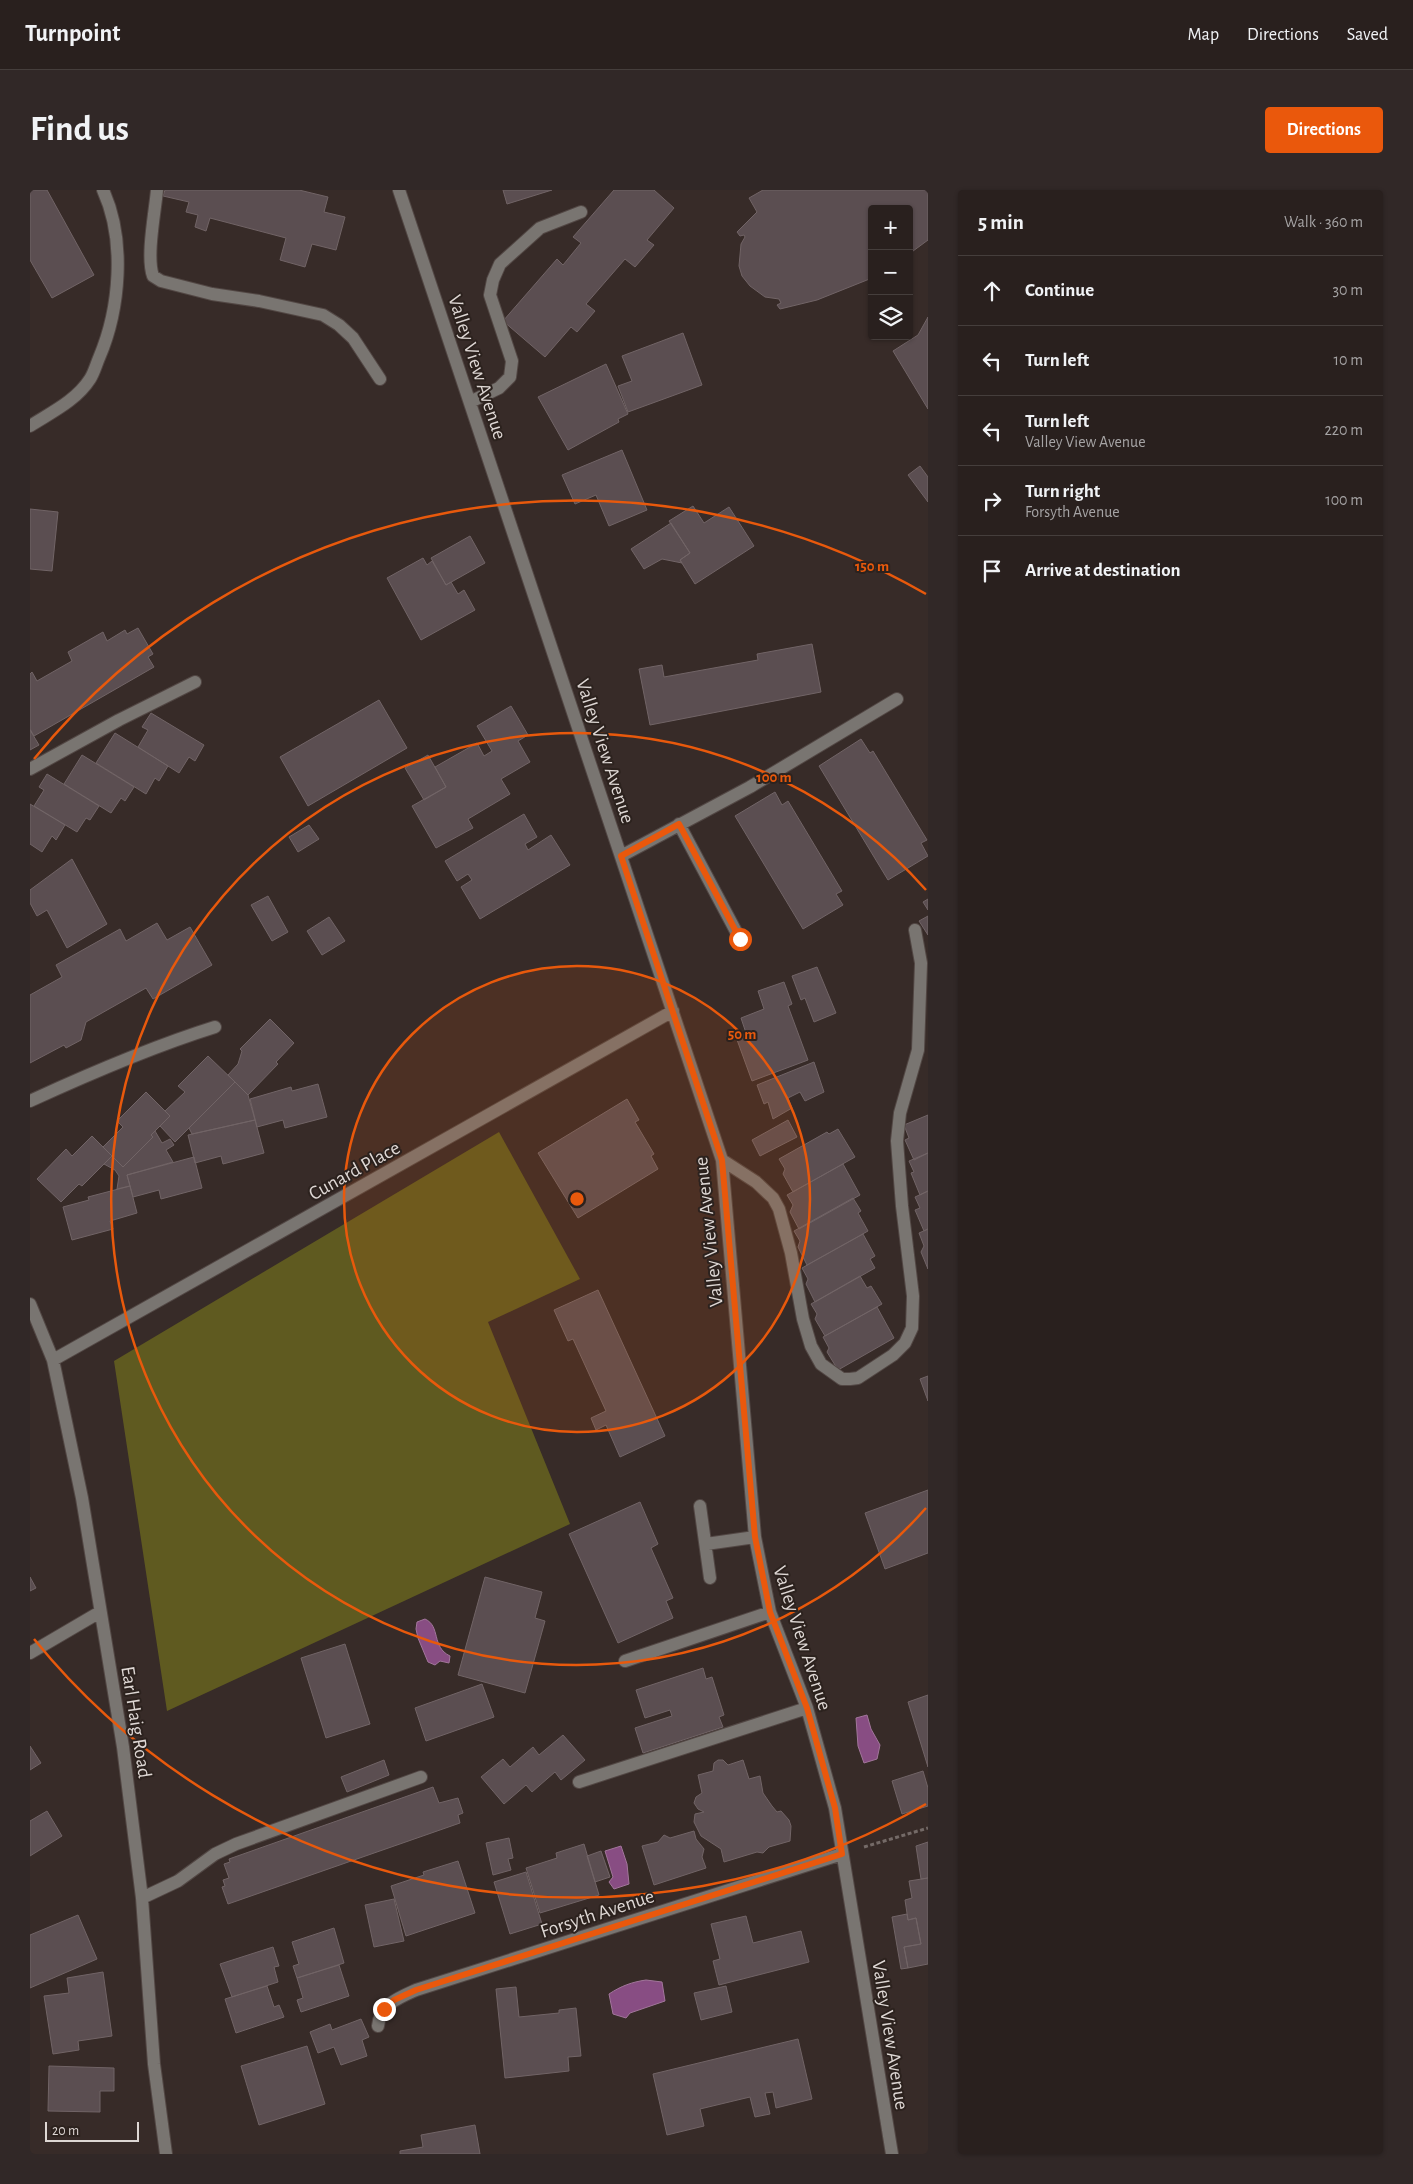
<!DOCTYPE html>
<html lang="en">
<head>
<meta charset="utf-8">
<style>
  body { margin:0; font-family:"Alegreya Sans",sans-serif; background:#312827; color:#f1f3f6 }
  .controls { position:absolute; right:15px; top:15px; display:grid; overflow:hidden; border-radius:5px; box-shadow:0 1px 4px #0004 }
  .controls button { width:45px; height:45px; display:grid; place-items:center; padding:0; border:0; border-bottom:1px solid #453e3c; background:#29201e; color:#f1f3f6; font:25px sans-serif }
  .scale { position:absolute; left:15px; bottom:12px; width:94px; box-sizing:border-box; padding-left:5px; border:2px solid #ded7d4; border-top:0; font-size:14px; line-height:18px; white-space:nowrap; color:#ded7d4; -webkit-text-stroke:4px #2c221e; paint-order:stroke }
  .stop { position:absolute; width:15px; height:15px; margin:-11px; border:4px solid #ea580c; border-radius:50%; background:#fff }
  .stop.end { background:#ea580c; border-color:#fff; box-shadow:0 1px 5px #0008 }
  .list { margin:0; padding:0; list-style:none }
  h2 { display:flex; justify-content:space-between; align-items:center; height:65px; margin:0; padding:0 20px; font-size:21px }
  h2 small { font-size:16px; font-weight:400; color:#a5a3a4 }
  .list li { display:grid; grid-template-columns:32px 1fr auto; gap:15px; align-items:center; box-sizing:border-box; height:70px; padding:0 20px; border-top:1px solid #453e3c }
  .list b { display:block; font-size:19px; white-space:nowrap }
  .list p { margin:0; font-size:16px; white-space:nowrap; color:#a5a3a4 }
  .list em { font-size:16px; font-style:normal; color:#a5a3a4 }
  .icon { flex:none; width:28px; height:28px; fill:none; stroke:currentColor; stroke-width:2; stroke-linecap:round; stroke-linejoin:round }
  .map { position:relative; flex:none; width:898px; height:1964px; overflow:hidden; border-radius:5px }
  header { display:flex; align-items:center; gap:30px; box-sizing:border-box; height:70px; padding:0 25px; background:#29201e; border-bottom:1px solid #453e3c }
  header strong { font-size:24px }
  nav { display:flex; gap:28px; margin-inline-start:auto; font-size:18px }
  .intro { display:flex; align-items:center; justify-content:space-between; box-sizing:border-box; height:120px; padding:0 30px }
  h1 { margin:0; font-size:35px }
  .button { padding:12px 22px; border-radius:5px; background:#ea580c; color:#fff; font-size:18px; font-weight:700 }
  main { display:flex; gap:30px; padding:0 30px }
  aside { flex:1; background:#29201e; border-radius:5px; box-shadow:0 1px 4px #0004 }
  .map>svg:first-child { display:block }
  .green { fill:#5f5a20 }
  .water { fill:#884d83; stroke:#a2769b }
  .building { fill:#5b4e51; stroke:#716466 }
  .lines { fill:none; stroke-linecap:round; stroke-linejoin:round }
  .minor-casing { stroke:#524744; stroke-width:14 }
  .path { stroke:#746a67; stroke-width:3; stroke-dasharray:4 2.5; stroke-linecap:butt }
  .minor { stroke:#797571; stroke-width:12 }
  .route { stroke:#ea580c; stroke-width:6 }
  .ring { fill:none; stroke:#e8590c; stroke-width:2.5 }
  .labels { text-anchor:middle; stroke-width:4; stroke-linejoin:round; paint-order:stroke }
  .street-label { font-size:20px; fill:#ded7d4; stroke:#2c221e }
  .centre { fill:#e8590c; stroke:#2c221e; stroke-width:2.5 }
  .ring-label { font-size:15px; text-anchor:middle; font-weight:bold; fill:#e8590c; stroke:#2c221e; stroke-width:4; stroke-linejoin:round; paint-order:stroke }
</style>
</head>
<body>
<header>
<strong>Turnpoint</strong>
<nav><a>Map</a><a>Directions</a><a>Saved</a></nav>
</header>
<div class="intro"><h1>Find us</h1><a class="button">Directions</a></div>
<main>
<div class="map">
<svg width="898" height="1964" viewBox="0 0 898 1964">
  <rect width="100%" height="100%" fill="#372b28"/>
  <!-- green -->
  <path class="green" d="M 469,942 L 550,1089 L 458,1132 L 540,1334 L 137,1521 L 84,1171 Z"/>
  <!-- water -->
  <path class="water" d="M 395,1429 C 411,1436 401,1457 420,1466 L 419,1473 L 410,1471 L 405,1475 L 398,1472 L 388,1448 L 386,1439 L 387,1432 Z
    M 837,1525 L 841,1539 L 850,1555 L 847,1569 L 834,1573 L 828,1556 L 826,1528 Z
    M 591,1656 L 597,1674 L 599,1694 L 584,1699 L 579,1692 L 583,1687 L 575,1661 Z
    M 616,1790 L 632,1792 L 635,1811 L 600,1823 L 596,1828 L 583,1824 L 579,1804 C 591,1796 602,1792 616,1790 Z"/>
  <!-- building -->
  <path class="building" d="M 0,0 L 17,0 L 64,85 L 22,108 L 0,70 Z
    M 135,0 L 269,0 L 298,7 L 294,22 L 315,27 L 306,60 L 282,54 L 275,77 L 250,70 L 256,48 L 180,28 L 176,41 L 165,37 L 168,25 L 156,22 L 159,12 L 133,6 Z
    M 473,0 L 522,0 L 477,14 Z
    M 584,0 L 624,0 L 644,18 L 617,50 L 624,55 L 605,77 L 595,69 L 556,114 L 565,121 L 547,142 L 541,137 L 515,167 L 473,131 L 527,69 L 533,75 L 551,53 L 543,47 Z
    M 733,0 L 898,0 L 898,50 L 879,64 L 879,19 L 842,19 L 842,88 L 787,110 L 750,119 L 747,115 L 751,113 L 749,109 L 735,107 L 720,96 L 712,86 L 709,76 L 711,54 L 715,47 L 714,45 L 710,46 L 707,42 L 727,22 L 719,8 Z
    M 898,127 L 898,219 L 863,161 L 888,145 Z
    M 653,143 L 672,195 L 598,222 L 588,196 L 602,191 L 592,166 Z
    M 576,174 L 598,224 L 588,229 L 589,232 L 538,260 L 508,207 Z
    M 592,260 L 617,320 L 579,336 L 566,305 L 545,314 L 532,285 Z
    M 890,276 L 898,287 L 898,312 L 878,285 Z
    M 663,316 L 674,333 L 699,317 L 724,356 L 665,394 L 650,370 L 660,363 L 639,331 Z
    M 0,319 L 28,322 L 22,381 L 0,379 Z
    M 641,333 L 660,363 L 650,370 L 652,373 L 632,369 L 614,379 L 601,359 Z
    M 440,346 L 455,373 L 416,395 L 401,368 Z
    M 393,368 L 397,375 L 402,371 L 416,395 L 421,392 L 428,404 L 434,400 L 445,420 L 391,450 L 357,388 Z
    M 108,438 L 123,464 L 118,467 L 124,477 L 4,546 L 0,539 L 0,484 L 2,482 L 7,491 L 42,471 L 38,462 L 73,442 L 77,451 L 95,440 L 97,444 Z
    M 782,454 L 791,502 L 620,535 L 609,479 L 632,475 L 634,487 L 728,470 L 727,464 Z
    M 349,510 L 377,558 L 278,616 L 250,567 Z
    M 481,516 L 498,545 L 488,551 L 500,572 L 471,589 L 480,604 L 438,629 L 443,638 L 406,658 L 382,616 L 416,597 L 405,577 L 447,553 L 454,566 L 462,561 L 447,536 Z
    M 121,523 L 174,555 L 165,571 L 159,567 L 149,583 L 108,557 L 118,540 L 112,537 Z
    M 0,540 L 9,555 L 0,560 Z
    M 85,543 L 138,576 L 129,591 L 125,588 L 116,604 L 66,573 Z
    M 831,549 L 840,563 L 843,561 L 897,650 L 891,653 L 898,666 L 858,690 L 789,576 Z
    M 52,565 L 104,597 L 95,611 L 91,608 L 81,623 L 34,594 Z
    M 398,565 L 416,597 L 394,610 L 375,578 Z
    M 17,584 L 69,616 L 60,630 L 56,628 L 47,642 L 4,616 L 14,600 L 9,597 Z
    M 745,602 L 752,615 L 758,611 L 812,701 L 806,704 L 813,715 L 773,739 L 705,626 Z
    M 0,614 L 35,635 L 26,650 L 22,646 L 12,662 L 0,654 Z
    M 494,624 L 507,647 L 495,654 L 498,660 L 521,645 L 540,675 L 450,729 L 431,697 L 442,690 L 438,684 L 427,691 L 415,671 Z
    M 279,635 L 289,649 L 268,662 L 259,647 Z
    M 42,669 L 77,734 L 37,758 L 17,720 L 7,726 L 0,713 L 0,700 Z
    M 238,706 L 258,742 L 242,751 L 221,715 Z
    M 898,709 L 898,720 L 893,712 Z
    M 898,726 L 898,745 L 889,731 Z
    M 299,727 L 315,751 L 292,765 L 277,741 Z
    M 127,733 L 137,750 L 160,737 L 182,775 L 123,809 L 116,798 L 56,832 L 51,850 L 36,858 L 34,855 L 0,873 L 0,805 L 32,787 L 26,775 L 90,739 L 96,751 Z
    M 787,777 L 806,823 L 784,832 L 775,808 L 771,810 L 762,786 Z
    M 754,792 L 762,814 L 758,816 L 778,870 L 722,891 L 706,847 L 716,843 L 711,828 L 734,819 L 728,801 Z
    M 240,829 L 264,853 L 246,872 L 248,874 L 218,905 L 198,885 L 208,874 L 212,861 L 210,859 Z
    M 178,866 L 205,892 L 145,952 L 130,936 L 140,926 L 135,921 L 155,902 L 148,896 Z
    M 784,872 L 794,902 L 775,911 L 770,902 L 758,908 L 762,918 L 743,929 L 738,912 L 734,914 L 727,895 Z
    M 205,892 L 218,905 L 225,930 L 162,944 L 159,938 Z
    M 288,894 L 297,927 L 255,938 L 253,930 L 227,937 L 220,909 L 261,897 L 262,901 Z
    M 116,902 L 140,926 L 121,945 L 123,947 L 93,977 L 73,957 L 93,937 L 87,931 Z
    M 597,909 L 609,930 L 605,932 L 624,964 L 621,966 L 628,979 L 548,1028 L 508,963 Z
    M 898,925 L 898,963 L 884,970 L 875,950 L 879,948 L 874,935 Z
    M 225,930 L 234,963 L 193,974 L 191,966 L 165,973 L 158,945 Z
    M 758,930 L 767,947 L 730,966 L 722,950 Z
    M 808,939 L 825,967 L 763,1002 L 753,984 L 755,979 L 749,969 L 797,942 L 799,944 Z
    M 125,941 L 132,953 L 140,949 L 144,955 L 136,960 L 143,972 L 97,985 L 100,996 L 87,999 L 89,986 L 85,980 L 74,974 L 82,966 L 93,977 L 123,947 L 121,945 Z
    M 62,946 L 82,966 L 52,996 L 49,994 L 31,1012 L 7,989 L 36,959 L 42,966 Z
    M 898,963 L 898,1001 L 890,1005 L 881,983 L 884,982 L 879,971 Z
    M 164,967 L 172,998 L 131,1009 L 129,1000 L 103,1007 L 97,985 Z
    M 813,974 L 830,1005 L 769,1039 L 760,1022 L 763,1015 L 757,1005 Z
    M 100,996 L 107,1023 L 80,1031 L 83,1039 L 42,1050 L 33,1017 L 59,1010 L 58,1007 Z
    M 898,1001 L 898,1039 L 894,1041 L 885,1020 L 890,1018 L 885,1007 Z
    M 823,1008 L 831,1021 L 828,1023 L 838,1041 L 777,1075 L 768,1057 L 770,1051 L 764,1041 Z
    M 898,1039 L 898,1079 L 891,1062 L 894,1056 L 889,1043 Z
    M 833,1044 L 845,1066 L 840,1069 L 845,1078 L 785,1112 L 776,1094 L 778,1089 L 772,1078 Z
    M 830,1086 L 837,1098 L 841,1096 L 852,1114 L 795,1146 L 785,1129 L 787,1124 L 781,1114 Z
    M 568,1100 L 635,1246 L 590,1267 L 576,1235 L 566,1240 L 561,1228 L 576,1221 L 543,1149 L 538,1151 L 524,1120 Z
    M 847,1117 L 864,1148 L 808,1180 L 797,1162 L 799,1158 L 793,1147 Z
    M 898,1186 L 898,1211 L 890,1189 Z
    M 898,1300 L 898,1363 L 855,1379 L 835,1323 Z
    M 610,1312 L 628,1354 L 621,1358 L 643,1408 L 636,1411 L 643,1428 L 588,1453 L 539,1344 Z
    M 0,1387 L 6,1398 L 0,1401 Z
    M 455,1387 L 512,1402 L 505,1428 L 515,1431 L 495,1503 L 428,1485 Z
    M 315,1454 L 340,1534 L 296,1548 L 271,1468 Z
    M 673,1478 L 676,1489 L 682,1487 L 694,1525 L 689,1527 L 693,1537 L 613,1563 L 605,1538 L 642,1526 L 640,1520 L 615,1528 L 606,1500 Z
    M 452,1494 L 464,1527 L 396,1551 L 385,1518 Z
    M 898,1505 L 898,1577 L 878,1512 Z
    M 533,1545 L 555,1570 L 531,1590 L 525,1582 L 502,1602 L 496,1595 L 474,1614 L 451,1587 L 473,1569 L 480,1577 L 503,1557 L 509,1565 Z
    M 0,1556 L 11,1573 L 0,1580 Z
    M 354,1570 L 359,1585 L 317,1602 L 311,1587 Z
    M 688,1570 L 693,1570 L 698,1575 L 713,1570 L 719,1589 L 730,1586 L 733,1603 L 742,1616 L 747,1622 L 751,1621 L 759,1630 L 761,1636 L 760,1651 L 739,1657 L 733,1663 L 727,1662 L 694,1672 L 691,1659 L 671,1646 L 664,1632 L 665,1624 L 674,1622 L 668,1619 L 664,1613 L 666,1607 L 672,1603 L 668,1585 L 683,1581 L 684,1573 Z
    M 893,1581 L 898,1598 L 898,1616 L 872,1624 L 862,1591 Z
    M 403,1597 L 409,1613 L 428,1608 L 433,1623 L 428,1625 L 430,1633 L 198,1714 L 192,1697 L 195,1696 L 193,1690 L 199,1688 L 194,1674 L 200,1672 L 199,1669 Z
    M 17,1621 L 32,1646 L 0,1666 L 0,1631 Z
    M 664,1641 L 666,1649 L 674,1659 L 672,1667 L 676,1678 L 624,1695 L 612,1656 L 628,1652 L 634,1645 L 640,1648 Z
    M 479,1648 L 483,1668 L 478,1669 L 481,1680 L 463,1685 L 456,1653 Z
    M 898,1652 L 898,1688 L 891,1689 L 886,1656 Z
    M 554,1654 L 569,1705 L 510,1723 L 496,1678 L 527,1668 L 526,1663 Z
    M 571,1661 L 580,1687 L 565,1692 L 557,1666 Z
    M 428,1671 L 445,1723 L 376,1746 L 361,1696 L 394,1685 L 393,1682 Z
    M 496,1682 L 512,1734 L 480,1744 L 464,1692 Z
    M 898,1688 L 898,1774 L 878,1778 L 874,1757 L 891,1754 L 886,1728 L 878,1730 L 875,1710 L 882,1708 L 879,1691 Z
    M 364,1709 L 374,1751 L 344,1757 L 335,1715 Z
    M 877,1724 L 878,1730 L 886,1728 L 891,1754 L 874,1757 L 878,1778 L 871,1779 L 862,1727 Z
    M 48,1725 L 67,1769 L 0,1798 L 0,1745 Z
    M 716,1726 L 723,1753 L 771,1741 L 779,1772 L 689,1795 L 683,1771 L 690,1769 L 681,1734 Z
    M 304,1738 L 314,1773 L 267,1788 L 263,1776 L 269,1774 L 262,1752 Z
    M 243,1757 L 249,1776 L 244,1777 L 248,1792 L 202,1807 L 190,1774 Z
    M 309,1775 L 319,1806 L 271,1822 L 267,1810 L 273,1808 L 267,1788 Z
    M 73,1782 L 82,1846 L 48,1851 L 49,1860 L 23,1864 L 14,1806 L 39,1803 L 37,1788 Z
    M 237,1796 L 244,1817 L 249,1815 L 254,1827 L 206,1843 L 195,1809 Z
    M 696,1796 L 702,1822 L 671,1830 L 664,1803 Z
    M 486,1797 L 489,1827 L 529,1823 L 529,1820 L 546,1818 L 551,1866 L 538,1867 L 539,1881 L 475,1888 L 466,1799 Z
    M 331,1829 L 339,1847 L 332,1850 L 337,1866 L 311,1875 L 304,1857 L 288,1863 L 280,1842 L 300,1834 L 302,1840 Z
    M 768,1849 L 782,1909 L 746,1918 L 743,1902 L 735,1903 L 740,1924 L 725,1927 L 720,1907 L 670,1919 L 674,1936 L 637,1945 L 623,1884 Z
    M 277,1856 L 295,1914 L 229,1935 L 211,1876 Z
    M 19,1876 L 84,1878 L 84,1901 L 70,1901 L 70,1922 L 18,1921 Z
    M 445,1935 L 450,1964 L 370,1964 L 370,1961 L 393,1957 L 391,1945 Z"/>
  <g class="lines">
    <defs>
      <path id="minor" d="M 127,0 C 125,22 116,67 123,86 L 131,91 L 182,104 L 229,111 L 293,125 L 309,135 L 323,148 L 350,189
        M 369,0 L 692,970 L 725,1347 L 740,1422 L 777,1518 L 805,1618 L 862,1964
        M 440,212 L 469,198 L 480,187 L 482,171 L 460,105 L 463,90 L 470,74 L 510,38 L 551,22
        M 0,236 C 20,223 46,211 60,189 C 64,183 66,175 69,168 C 90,119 96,50 73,0
        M 0,579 L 89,530 L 165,492
        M 649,634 L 710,749
        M 591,666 L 720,597 L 867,509
        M 0,911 C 61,883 121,857 185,837
        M 692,970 L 726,992 L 743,1008 L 749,1019 L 761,1063 L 773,1129 L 781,1156 L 791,1174 L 812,1189 L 820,1189 L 828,1188 L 863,1165 L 875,1153 L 882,1138 L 883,1106 L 872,1016 L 867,951 L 870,923 L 888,860 L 891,773 L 885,740
        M 0,1114 L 23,1170 L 52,1308 L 93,1557 L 112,1708 L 124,1874 L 136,1964
        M 23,1170 L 643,821
        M 670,1316 L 680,1388
        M 676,1354 L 725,1347
        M 0,1463 L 70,1422
        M 595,1471 L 740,1422
        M 549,1592 L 777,1518
        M 112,1708 L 148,1691 L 185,1664 L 206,1654 L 391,1587
        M 348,1836 C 350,1815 368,1808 386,1800 L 812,1664"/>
    </defs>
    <!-- minor casing -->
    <use href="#minor" class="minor-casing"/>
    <!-- path -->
    <path class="path" d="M 834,1657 L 898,1638"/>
    <!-- minor -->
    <use href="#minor" class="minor"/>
  </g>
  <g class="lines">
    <!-- route -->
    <path class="route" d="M 354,1819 L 364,1810 L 386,1800 L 812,1664 L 805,1618 L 777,1518 L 740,1422 L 725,1347 L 692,970 L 591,666 L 649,634 L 710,749"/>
  </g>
  <!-- distance rings -->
  <circle cx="547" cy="1009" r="233" fill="#e8590c" fill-opacity=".12"/>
  <g class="ring">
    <circle cx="547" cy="1009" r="233"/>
    <path d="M896 1318A466 466 0 1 1 896 700"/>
    <path d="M896 1614A699 699 0 0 1 4 1449M4 569A699 699 0 0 1 896 404"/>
  </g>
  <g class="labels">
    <!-- street labels -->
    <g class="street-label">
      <text transform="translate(448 177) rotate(72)" y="7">Valley View Avenue</text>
      <text transform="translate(576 561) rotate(72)" y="7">Valley View Avenue</text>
      <text transform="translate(324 980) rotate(-29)" y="7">Cunard Place</text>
      <text transform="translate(678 1042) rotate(-96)" y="7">Valley View Avenue</text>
      <text transform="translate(773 1448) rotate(72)" y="7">Valley View Avenue</text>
      <text transform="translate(107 1532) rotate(81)" y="7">Earl Haig Road</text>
      <text transform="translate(567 1723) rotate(-18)" y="7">Forsyth Avenue</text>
      <text transform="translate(861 1845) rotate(81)" y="7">Valley View Avenue</text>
    </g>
  </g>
  <circle cx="547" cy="1009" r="8" class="centre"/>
  <g class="ring-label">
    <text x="842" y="381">150 m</text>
    <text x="744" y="592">100 m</text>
    <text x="712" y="849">50 m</text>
  </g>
</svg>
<div class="controls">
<button>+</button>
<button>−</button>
<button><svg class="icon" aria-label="layers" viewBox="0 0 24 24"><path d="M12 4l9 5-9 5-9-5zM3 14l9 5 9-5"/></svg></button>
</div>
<div class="scale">20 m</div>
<div class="stop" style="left:710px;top:749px"></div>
<div class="stop end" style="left:354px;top:1819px"></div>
</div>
<aside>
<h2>5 min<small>Walk · 360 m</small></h2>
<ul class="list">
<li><svg class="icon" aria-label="ahead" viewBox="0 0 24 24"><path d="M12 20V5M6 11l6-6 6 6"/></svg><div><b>Continue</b></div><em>30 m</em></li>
<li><svg class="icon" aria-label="left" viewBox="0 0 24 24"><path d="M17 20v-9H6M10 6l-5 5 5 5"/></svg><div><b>Turn left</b></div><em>10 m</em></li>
<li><svg class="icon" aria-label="left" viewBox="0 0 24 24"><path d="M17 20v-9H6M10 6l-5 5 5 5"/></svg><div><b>Turn left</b><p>Valley View Avenue</p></div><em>220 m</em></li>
<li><svg class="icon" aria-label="right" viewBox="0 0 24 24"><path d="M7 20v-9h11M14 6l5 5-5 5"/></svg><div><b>Turn right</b><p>Forsyth Avenue</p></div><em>100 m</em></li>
<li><svg class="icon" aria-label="arrive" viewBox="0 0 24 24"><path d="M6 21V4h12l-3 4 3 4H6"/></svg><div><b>Arrive at destination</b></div></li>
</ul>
</aside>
</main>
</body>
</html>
